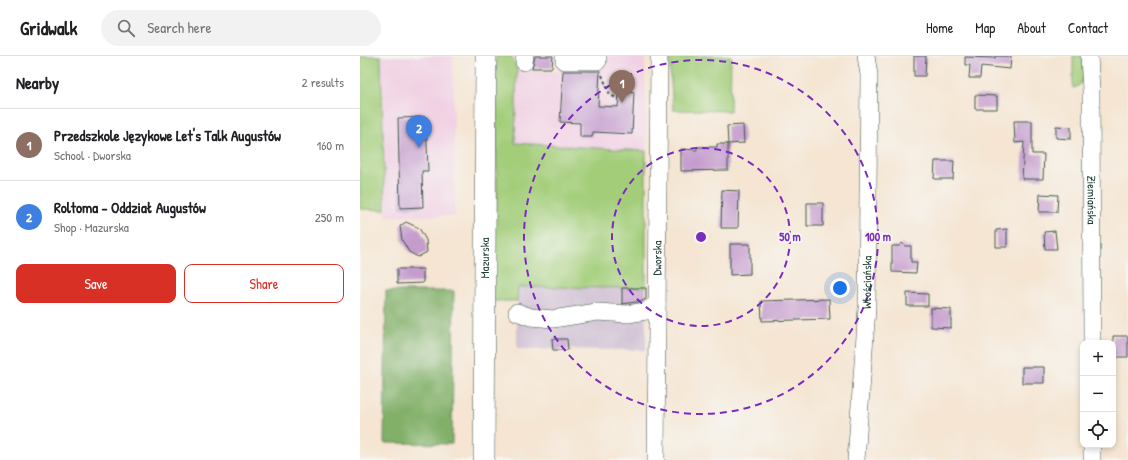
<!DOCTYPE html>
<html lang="en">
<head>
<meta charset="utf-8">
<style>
  body { margin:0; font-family:"Patrick Hand",sans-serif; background:#f2f2f2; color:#202124 }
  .controls { position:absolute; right:12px; bottom:12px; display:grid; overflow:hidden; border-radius:8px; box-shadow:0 2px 6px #0003 }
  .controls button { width:36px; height:36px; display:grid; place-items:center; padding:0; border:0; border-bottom:1px solid #e0e0e0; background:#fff; color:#202124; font:20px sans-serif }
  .you { position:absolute; left:480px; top:232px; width:14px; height:14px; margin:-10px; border:3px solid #fff; border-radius:50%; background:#1a73e8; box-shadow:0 0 0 6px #1a73e833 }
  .badge { display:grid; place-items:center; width:26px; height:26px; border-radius:50%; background:#d93025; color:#fff; font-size:13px; font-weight:700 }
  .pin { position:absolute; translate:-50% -33px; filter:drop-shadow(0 1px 2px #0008) }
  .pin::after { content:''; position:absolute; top:21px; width:14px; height:12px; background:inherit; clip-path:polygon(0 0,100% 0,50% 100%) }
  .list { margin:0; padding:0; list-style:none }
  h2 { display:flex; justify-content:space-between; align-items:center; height:52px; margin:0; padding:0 16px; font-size:17px }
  h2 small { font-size:13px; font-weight:400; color:#757577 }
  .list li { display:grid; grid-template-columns:26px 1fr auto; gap:12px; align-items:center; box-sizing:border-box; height:72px; padding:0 16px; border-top:1px solid #e0e0e0 }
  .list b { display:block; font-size:15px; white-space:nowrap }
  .list p { margin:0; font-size:13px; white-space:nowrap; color:#757577 }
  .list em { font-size:13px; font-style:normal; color:#757577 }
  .actions { display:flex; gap:8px; padding:12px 16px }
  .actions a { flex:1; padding:9px 0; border:1px solid #d93025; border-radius:8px; text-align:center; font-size:14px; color:#d93025 }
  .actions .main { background:#d93025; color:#fff }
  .icon { flex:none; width:22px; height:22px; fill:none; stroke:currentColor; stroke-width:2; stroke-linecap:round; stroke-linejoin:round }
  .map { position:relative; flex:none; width:768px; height:404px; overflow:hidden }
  header { display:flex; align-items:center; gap:24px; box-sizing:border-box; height:56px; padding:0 20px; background:#fff; border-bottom:1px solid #e0e0e0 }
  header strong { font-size:19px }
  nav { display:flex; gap:22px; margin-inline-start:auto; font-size:14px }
  .search { width:280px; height:36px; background:#f2f2f2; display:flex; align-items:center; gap:10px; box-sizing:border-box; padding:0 14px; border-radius:22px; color:#757577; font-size:15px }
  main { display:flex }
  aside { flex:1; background:#fff }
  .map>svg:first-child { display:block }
  .built { fill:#f1d0e3 }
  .industrial { fill:#cebed1 }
  .green { fill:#a3cd79; stroke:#618556 }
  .forest { fill:#82b069; stroke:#50764e }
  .building { fill:#c59dcd }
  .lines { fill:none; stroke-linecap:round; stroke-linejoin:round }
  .minor-casing { stroke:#3f564c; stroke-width:18 }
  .major-casing { stroke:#3f564c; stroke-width:22 }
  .path { stroke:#3f564c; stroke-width:2; stroke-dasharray:3 3; stroke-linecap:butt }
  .minor { stroke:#fff; stroke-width:17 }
  .major { stroke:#fff; stroke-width:21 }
  .ring { fill:none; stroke:#7b2cbf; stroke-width:2; stroke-dasharray:7 5 }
  .labels { text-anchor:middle; stroke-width:4; stroke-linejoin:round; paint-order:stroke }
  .street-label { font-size:12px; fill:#1f3d34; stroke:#f6f6f2 }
  .centre { fill:#7b2cbf; stroke:#f6f6f2; stroke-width:2 }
  .ring-label { font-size:12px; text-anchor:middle; font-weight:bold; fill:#7b2cbf; stroke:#f6f6f2; stroke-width:4; stroke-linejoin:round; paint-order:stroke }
</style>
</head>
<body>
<header>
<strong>Gridwalk</strong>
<div class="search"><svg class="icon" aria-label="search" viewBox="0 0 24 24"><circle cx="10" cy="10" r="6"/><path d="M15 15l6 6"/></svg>Search here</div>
<nav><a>Home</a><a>Map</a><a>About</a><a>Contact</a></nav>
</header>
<main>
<aside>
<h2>Nearby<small>2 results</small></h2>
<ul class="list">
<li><span class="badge" style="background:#8d6e63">1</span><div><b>Przedszkole Językowe Let's Talk Augustów</b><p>School · Dworska</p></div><em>160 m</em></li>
<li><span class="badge" style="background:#3f7fe0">2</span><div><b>Roltoma - Oddział Augustów</b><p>Shop · Mazurska</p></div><em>250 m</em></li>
</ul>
<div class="actions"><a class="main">Save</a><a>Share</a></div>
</aside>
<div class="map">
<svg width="768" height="404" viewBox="0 0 768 404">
  <rect width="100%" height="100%" fill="#f6f6f2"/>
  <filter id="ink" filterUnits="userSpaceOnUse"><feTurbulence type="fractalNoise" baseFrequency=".025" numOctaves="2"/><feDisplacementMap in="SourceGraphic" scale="8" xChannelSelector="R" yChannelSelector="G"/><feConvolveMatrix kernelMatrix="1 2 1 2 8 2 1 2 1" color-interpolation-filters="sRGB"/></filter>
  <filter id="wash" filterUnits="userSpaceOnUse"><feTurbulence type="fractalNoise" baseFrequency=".012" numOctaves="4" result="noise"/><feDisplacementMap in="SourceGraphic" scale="16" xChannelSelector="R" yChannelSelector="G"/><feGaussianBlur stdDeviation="0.9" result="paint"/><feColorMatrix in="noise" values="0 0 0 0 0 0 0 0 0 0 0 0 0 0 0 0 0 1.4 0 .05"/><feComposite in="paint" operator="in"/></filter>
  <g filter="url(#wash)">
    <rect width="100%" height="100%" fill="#f5e5d2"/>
    <!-- built -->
    <path class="built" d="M 21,0 L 93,0 L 95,160 L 26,160 Z
      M 199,0 L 285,0 L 286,95 L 155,87 L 157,13 L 198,16 Z"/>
    <!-- industrial -->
    <path class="industrial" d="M 157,231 L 286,232 L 286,294 L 157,293 Z"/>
    <!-- green -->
    <path class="green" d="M 0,0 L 21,0 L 25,154 L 0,153 Z
      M 136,0 L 151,0 L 157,13 L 155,87 L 286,95 L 286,232 L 158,231 L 157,245 L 133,245 L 135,153 L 137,143 Z
      M 309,0 L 371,0 L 370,55 L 313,54 Z
      M 713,0 L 722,0 C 723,11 727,30 713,32 Z"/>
    <!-- forest -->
    <path class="forest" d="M 26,235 L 94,235 L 92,388 L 24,387 Z"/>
    <g id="blocks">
      <!-- building -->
      <path class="building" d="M 175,0 L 193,0 L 192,12 L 172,12 Z
        M 554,0 L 566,0 L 565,20 L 554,20 Z
        M 635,0 L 651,0 L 650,13 L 621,10 L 620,22 L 609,22 L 610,9 L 605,9 L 605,1 L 635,2 Z
        M 203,15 L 240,15 L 238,50 L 258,51 L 260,25 L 270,26 L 270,35 L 274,36 L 272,78 L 233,76 L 232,81 L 220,81 L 220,67 L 200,66 Z
        M 615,39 L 637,40 L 637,53 L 615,53 Z
        M 66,61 L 68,115 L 62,115 L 63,151 L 40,152 L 38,62 Z
        M 654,65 L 672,65 L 672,98 L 684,98 L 683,123 L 662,123 L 664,86 L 655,87 Z
        M 383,69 L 384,87 L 368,88 L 367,70 Z
        M 696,70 L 711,71 L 711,83 L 696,82 Z
        M 357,88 L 368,88 L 368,114 L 321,115 L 321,93 L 337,94 L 337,91 L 357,91 Z
        M 575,105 L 594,105 L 593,123 L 574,123 Z
        M 362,134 L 379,135 L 378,172 L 361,172 Z
        M 680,138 L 698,139 L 697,156 L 679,156 Z
        M 447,147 L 463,147 L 463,170 L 447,170 Z
        M 46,166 L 59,172 L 66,184 L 67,196 L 58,201 L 49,196 L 42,184 L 40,170 Z
        M 647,173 L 647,191 L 636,191 L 636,174 Z
        M 695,175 L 697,193 L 685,193 L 684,176 Z
        M 542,187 L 545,190 L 551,190 L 551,206 L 557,206 L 556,217 L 532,216 L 532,190 L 539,190 Z
        M 370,188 L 390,188 L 390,218 L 370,219 Z
        M 37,213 L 63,213 L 63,227 L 37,228 Z
        M 262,232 L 286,232 L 286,243 L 282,245 L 262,248 Z
        M 547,237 L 568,238 L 568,250 L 547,250 Z
        M 469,243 L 470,263 L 402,265 L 401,245 Z
        M 571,252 L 591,253 L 591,272 L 571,271 Z
        M 753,280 L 768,280 L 768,301 L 753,301 Z
        M 192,283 L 207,283 L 208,294 L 193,294 Z
        M 662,311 L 684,311 L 684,327 L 662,327 Z"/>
    </g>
  </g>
  <g filter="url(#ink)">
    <use href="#blocks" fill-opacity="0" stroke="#3f564c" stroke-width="1"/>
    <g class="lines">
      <defs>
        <g id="minor">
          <path d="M 204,0 L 204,5 L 238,5 L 238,0"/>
          <path id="s1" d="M 729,0 L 731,34 L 732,287"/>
          <path d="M 164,6 L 165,0"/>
          <path d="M 157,256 L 171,261 L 193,263 L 237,256 L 268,258 L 286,255 L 297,248"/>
          <path d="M 732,389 L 732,404"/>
          <path id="s2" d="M 296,404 L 299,0"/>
          <path id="s3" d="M 496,404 L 507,252 L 509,19 L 506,0"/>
        </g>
        <g id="major">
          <path id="s4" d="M 124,404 L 126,0"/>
        </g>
      </defs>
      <!-- minor casing -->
      <use href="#minor" class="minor-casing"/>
      <!-- major casing -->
      <use href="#major" class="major-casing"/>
      <!-- path -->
      <path class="path" d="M 242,19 L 250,39 L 259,43"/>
      <!-- minor -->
      <use href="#minor" class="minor"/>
      <!-- major -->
      <use href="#major" class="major"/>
    </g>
  </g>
  <!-- distance rings -->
  <g class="ring">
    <circle cx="341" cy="181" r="89"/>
    <circle cx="341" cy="181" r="177"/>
  </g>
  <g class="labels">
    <!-- street labels -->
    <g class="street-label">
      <text dy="4" stroke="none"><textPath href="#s1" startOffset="144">Ziemiańska</textPath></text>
      <text dy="4" stroke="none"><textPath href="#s4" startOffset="202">Mazurska</textPath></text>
      <text dy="4" stroke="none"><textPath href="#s2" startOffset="202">Dworska</textPath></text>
      <text dy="4" stroke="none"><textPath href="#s3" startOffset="178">Włościańska</textPath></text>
    </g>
  </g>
  <circle cx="341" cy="181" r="6" class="centre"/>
  <g class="ring-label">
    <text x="430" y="185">50 m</text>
    <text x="518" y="185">100 m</text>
  </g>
</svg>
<div class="controls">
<button>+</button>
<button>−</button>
<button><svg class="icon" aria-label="locate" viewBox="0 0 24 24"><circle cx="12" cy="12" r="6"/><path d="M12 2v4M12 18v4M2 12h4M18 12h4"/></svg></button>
</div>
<div class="you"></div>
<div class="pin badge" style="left:262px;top:47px;background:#8d6e63">1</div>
<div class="pin badge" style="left:59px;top:92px;background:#3f7fe0">2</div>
</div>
</main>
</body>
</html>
